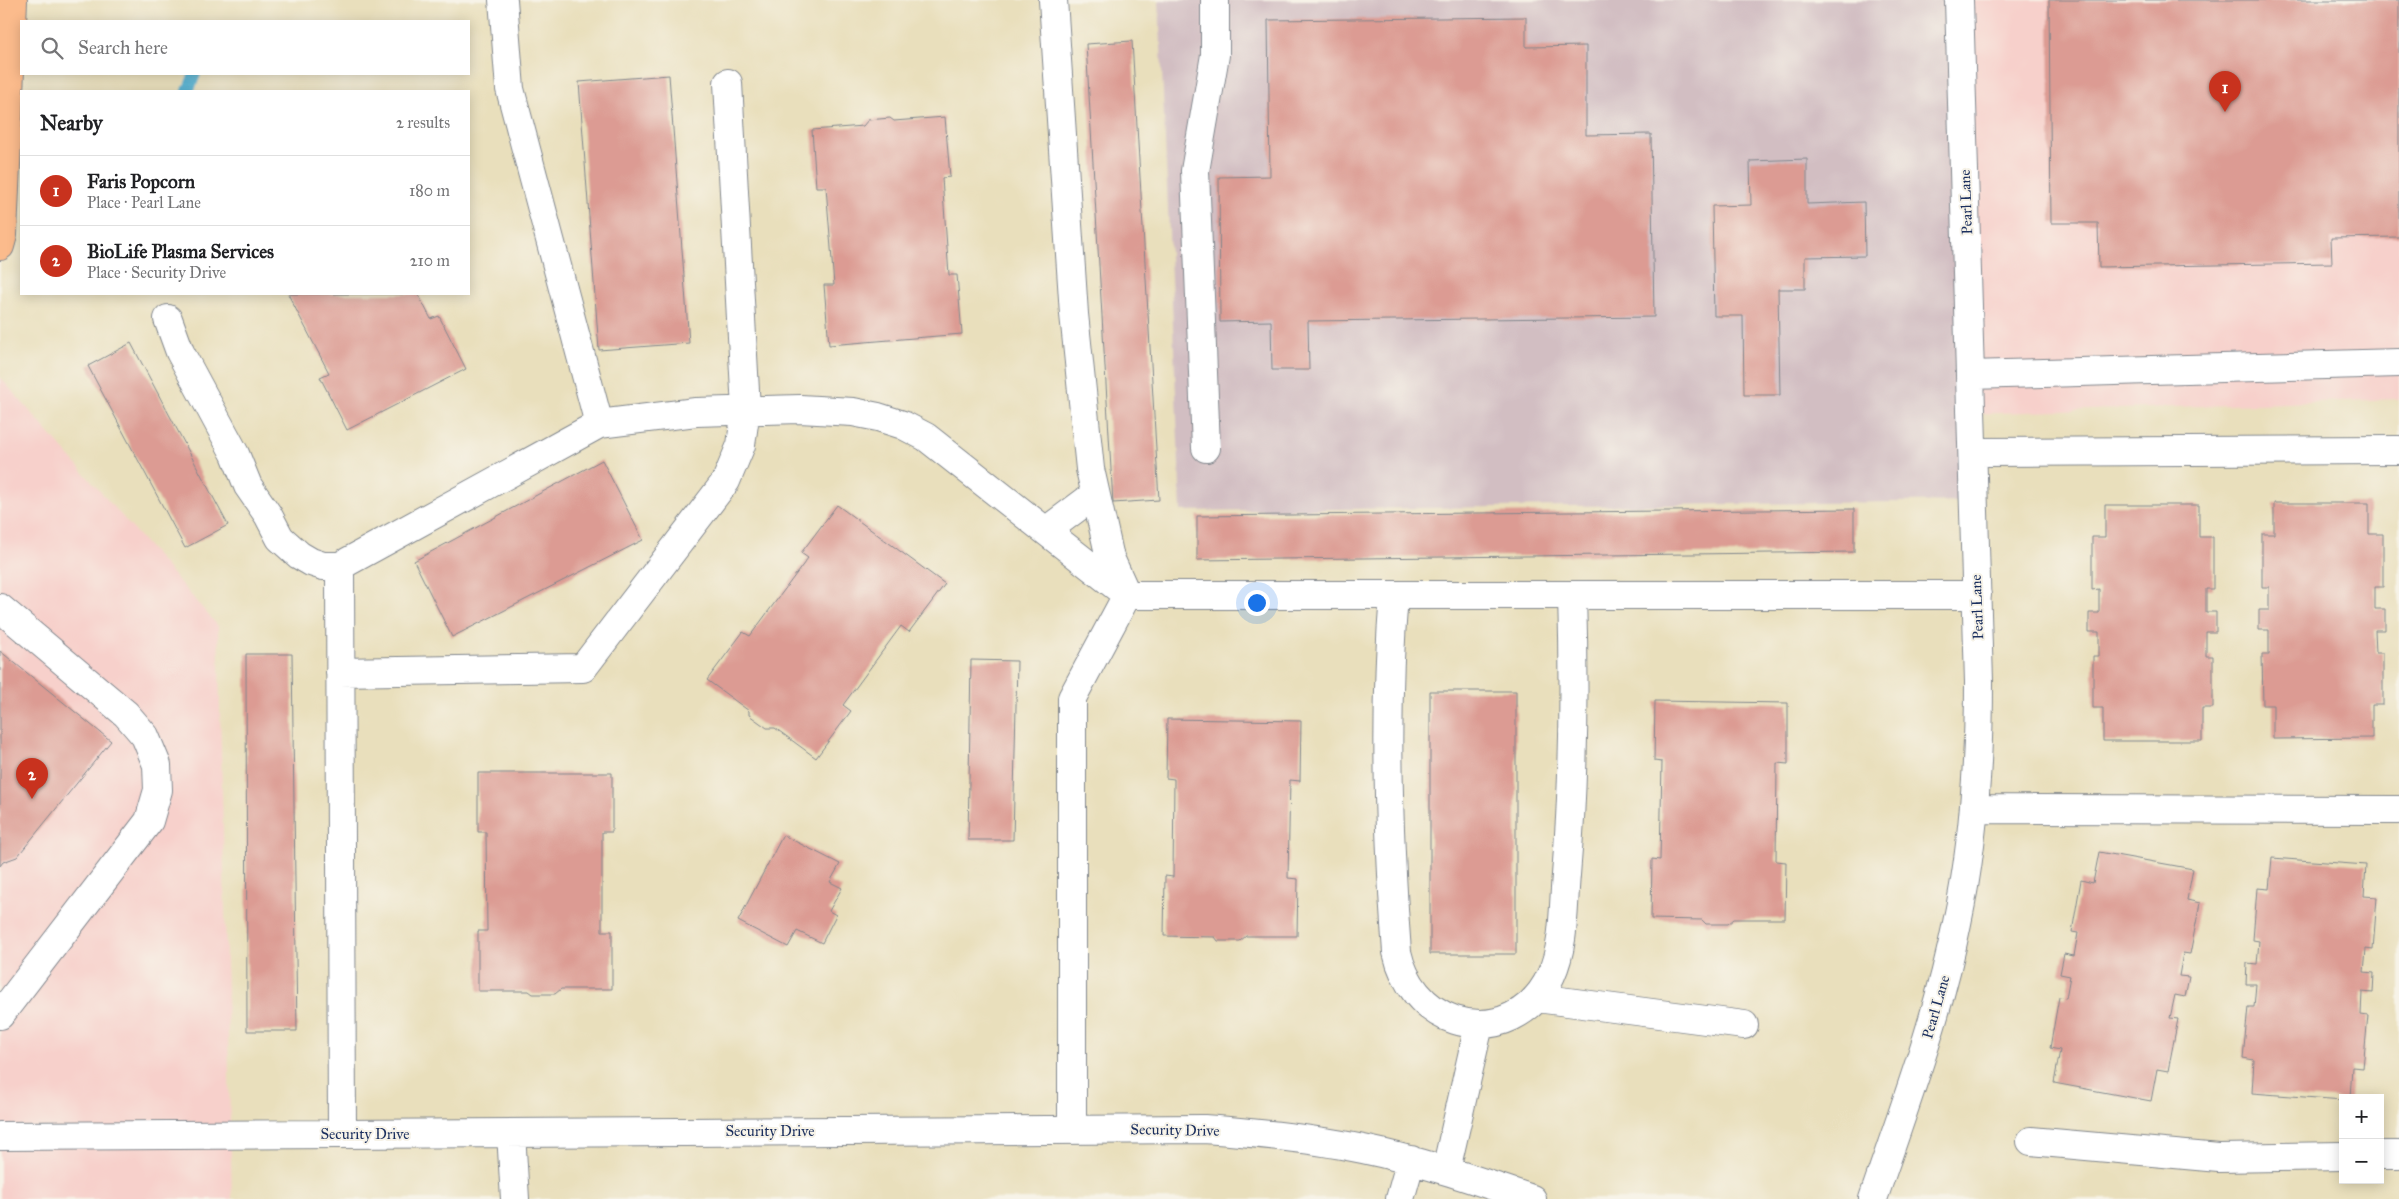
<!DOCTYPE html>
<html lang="en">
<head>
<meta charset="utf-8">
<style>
  body { margin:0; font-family:"IM FELL Great Primer",serif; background:#f2f2f2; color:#202124 }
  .controls { position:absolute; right:15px; bottom:15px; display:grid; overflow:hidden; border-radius:0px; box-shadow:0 2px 12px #0003 }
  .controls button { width:45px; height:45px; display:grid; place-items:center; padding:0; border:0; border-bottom:1px solid #e0e0e0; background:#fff; color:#202124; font:25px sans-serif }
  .you { position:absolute; left:1256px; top:602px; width:18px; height:18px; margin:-12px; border:4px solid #fff; border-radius:50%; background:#1a73e8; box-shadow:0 0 0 8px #1a73e833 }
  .badge { display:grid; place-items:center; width:32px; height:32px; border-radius:50%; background:#c8321e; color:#fff; font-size:16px; font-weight:700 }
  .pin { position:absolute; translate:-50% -41px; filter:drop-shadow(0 1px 2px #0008) }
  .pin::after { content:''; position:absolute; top:26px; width:18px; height:15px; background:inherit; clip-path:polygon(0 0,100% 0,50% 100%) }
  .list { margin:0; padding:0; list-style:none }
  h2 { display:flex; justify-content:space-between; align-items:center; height:65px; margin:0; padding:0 20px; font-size:21px }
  h2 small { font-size:16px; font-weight:400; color:#757577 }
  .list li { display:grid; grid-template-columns:32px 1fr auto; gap:15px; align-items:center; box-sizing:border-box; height:70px; padding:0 20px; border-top:1px solid #e0e0e0 }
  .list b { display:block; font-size:19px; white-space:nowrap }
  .list p { margin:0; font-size:16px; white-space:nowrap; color:#757577 }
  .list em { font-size:16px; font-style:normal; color:#757577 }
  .icon { flex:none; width:28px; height:28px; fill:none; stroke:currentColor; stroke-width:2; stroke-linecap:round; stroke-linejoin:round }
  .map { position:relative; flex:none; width:2399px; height:1199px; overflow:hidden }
  .search { position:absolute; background:#fff; box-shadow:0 2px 12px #0003; left:20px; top:20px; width:450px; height:55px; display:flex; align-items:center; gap:12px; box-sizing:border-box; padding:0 18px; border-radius:0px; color:#757577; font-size:19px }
  .panel { position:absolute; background:#fff; box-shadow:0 2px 12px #0003; left:20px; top:90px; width:450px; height:205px; border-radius:0px }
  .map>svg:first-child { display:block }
  .built { fill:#f7d0cb }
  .industrial { fill:#d2bec2 }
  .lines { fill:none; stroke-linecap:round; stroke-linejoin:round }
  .stream { stroke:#53b0d1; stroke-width:12 }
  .building { fill:#dc9b93 }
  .minor-casing { stroke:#82878d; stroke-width:30 }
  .major-casing { stroke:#82878d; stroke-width:30 }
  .minor { stroke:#fff; stroke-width:28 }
  .major { stroke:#fbbb8c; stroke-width:28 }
  .labels { text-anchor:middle; stroke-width:4; stroke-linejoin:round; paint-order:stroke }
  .street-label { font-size:15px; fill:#1b2f5e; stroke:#f7f3e8 }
</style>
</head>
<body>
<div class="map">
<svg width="2399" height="1199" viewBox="0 0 2399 1199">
  <rect width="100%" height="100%" fill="#f7f3e8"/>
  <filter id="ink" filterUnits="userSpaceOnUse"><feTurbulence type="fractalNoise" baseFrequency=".02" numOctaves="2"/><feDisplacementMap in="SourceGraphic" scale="10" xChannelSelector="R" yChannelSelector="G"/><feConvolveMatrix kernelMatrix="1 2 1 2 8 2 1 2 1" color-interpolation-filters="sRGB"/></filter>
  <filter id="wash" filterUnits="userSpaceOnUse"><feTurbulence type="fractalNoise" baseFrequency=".0096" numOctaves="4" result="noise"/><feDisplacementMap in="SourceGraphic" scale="20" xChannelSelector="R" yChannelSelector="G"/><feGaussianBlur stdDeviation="1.12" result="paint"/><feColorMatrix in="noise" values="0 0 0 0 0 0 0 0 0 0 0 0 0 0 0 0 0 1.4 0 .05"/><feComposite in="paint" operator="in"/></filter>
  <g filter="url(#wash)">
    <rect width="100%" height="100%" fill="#e9dfbc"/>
    <!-- built -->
    <path class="built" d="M 1959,0 L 2399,0 L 2399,399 L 1972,414 Z
      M 0,377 L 218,626 L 232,1199 L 0,1199 Z"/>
    <!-- industrial -->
    <path class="industrial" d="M 1159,0 L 1959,0 L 1975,501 L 1181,511 Z"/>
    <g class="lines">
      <!-- stream -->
      <path class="stream" d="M 188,91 L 195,74"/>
    </g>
    <g id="blocks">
      <!-- building -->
      <path class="building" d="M 2049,0 L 2399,0 L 2399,237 L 2331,238 L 2332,263 L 2099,267 L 2098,223 L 2051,223 Z
        M 1526,17 L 1526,47 L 1586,46 L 1586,135 L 1651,134 L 1654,317 L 1308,321 L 1309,370 L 1272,370 L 1271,321 L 1220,322 L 1219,177 L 1270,176 L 1268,20 Z
        M 1132,41 L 1159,500 L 1113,503 L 1086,44 Z
        M 669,75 L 689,343 L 599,350 L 579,82 Z
        M 945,117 L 950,177 L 942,178 L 949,275 L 957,275 L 962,334 L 829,345 L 824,285 L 834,285 L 826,187 L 816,187 L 812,130 L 863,126 L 868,120 L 890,118 L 894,121 Z
        M 1807,159 L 1807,204 L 1864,202 L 1865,256 L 1805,257 L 1805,289 L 1778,289 L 1780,395 L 1744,395 L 1743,316 L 1714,316 L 1712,206 L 1751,205 L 1750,161 Z
        M 288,294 L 418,294 L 431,319 L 439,316 L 466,369 L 347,430 L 320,377 L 329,373 Z
        M 131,343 L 228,525 L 185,548 L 88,366 Z
        M 602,460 L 643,540 L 452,637 L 414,561 Z
        M 2274,503 L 2369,503 L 2369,534 L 2383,534 L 2383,587 L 2375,587 L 2375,609 L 2385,609 L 2385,630 L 2375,630 L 2376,653 L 2383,653 L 2383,705 L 2372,705 L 2372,738 L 2273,739 L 2273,705 L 2263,705 L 2262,654 L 2269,654 L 2269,630 L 2259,630 L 2259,610 L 2269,610 L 2269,587 L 2262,587 L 2262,534 L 2274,534 Z
        M 837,505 L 945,584 L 909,632 L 901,626 L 843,705 L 851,711 L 816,758 L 775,728 L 767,728 L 749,715 L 749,711 L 707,680 L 743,632 L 750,636 L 808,558 L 801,553 Z
        M 2105,505 L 2199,505 L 2199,537 L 2213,537 L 2213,589 L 2206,589 L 2206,612 L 2216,612 L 2216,632 L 2206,632 L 2206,656 L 2213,656 L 2213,708 L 2202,708 L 2202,741 L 2103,741 L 2103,708 L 2093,708 L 2093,656 L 2099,656 L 2099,632 L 2089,632 L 2089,613 L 2099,613 L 2099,589 L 2092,590 L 2092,537 L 2105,537 Z
        M 1854,509 L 1854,552 L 1197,560 L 1197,516 Z
        M 0,651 L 111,741 L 17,857 L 3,862 L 0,866 Z
        M 246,654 L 292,654 L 297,1031 L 247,1031 Z
        M 971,660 L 1017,661 L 1013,840 L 968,840 Z
        M 1430,691 L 1516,691 L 1516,954 L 1430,954 Z
        M 1655,701 L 1788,703 L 1788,764 L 1777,763 L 1776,861 L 1786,862 L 1785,919 L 1734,919 L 1728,924 L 1706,924 L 1702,920 L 1651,919 L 1652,859 L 1660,860 L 1662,762 L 1654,761 Z
        M 1167,719 L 1301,721 L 1300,781 L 1290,780 L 1288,878 L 1298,879 L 1297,936 L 1246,936 L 1240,941 L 1218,941 L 1215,937 L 1164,936 L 1165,876 L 1173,877 L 1174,779 L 1166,778 Z
        M 478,773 L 612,773 L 612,832 L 602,832 L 602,931 L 612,931 L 612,989 L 561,989 L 555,994 L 533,994 L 529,991 L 478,991 L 478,931 L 487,931 L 486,832 L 478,832 Z
        M 783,835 L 840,864 L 830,882 L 842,888 L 829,911 L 836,915 L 822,943 L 797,931 L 788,947 L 738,921 Z
        M 2099,852 L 2193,869 L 2187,900 L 2200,903 L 2190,954 L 2183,953 L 2179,976 L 2189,977 L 2185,997 L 2175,995 L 2170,1018 L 2178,1019 L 2168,1071 L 2157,1069 L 2151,1101 L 2054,1083 L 2060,1050 L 2050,1048 L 2059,997 L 2066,998 L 2070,976 L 2060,974 L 2064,954 L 2074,956 L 2078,933 L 2072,932 L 2081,880 L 2093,883 Z
        M 2272,858 L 2366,865 L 2364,896 L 2377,897 L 2373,950 L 2366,949 L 2364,972 L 2374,973 L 2373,993 L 2362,992 L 2361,1015 L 2368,1016 L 2363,1068 L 2352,1067 L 2350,1098 L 2343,1098 L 2343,1100 L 2252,1093 L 2254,1060 L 2243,1058 L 2248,1007 L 2254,1007 L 2256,984 L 2246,984 L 2247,963 L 2257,964 L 2259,941 L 2253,940 L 2257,888 L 2269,889 Z"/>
    </g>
  </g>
  <g filter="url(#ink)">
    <use href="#blocks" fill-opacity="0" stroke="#82878d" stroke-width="1"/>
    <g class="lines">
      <defs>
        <path id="minor" d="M 503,0 L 510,89 L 599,424
          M 1053,0 L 1074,314 L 1090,469 L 1110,558 L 1125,591
          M 168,319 L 180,352 L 235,454 L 248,486 L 268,515 L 280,538 L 299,555 L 311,562 L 323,566 L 340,566 L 599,424 L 696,412 L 800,409 L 853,412 L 878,417 L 903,425 L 926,437 L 1127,595
          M 1971,375 L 2399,363
          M 1206,448 L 1195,171 L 1215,55 L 1215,0
          M 1974,452 L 2399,450
          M 1046,531 L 1094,495
          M 340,566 L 342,1134
          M 1394,595 C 1384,713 1388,833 1397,952 C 1404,983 1424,1010 1455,1020 C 1495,1033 1534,1013 1551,975 C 1565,945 1563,907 1566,875 C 1574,782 1575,689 1572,595
          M 0,608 L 126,714 L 145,736 L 157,765 L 158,790 L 149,821 L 0,1015
          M 340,672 L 583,668 L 726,481 L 741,445 L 746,409 L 728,83
          M 1975,809 L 2399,810
          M 1537,998 L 1744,1025
          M 1072,1129 L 1072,698 L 1127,595 L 1977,595
          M 511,1133 L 515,1199
          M 0,1136 L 1204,1129 C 1257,1133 1310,1138 1363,1149 C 1421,1161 1476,1180 1532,1199
          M 2031,1141 L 2219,1158 L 2343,1156
          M 2380,1155 L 2399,1155
          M 1446,1170 L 1479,1025
          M 1400,1199 L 1411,1160
          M 1873,1199 C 1904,1108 1938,1018 1957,923 C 1974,844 1979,763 1979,682 L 1959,0"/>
        <path id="major" d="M 0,246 L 3,235 L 13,0"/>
      </defs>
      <!-- minor casing -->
      <use href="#minor" class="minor-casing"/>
      <!-- major casing -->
      <use href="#major" class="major-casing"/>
      <!-- minor -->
      <use href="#minor" class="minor"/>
      <!-- major -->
      <use href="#major" class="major"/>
    </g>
  </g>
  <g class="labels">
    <!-- street labels -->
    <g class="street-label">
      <text transform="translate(1966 202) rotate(-92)" y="5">Pearl Lane</text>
      <text transform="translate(1977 607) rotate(-92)" y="5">Pearl Lane</text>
      <text transform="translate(1936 1007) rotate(-74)" y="5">Pearl Lane</text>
      <text transform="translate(1175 1130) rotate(1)" y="5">Security Drive</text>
      <text x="770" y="1136">Security Drive</text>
      <text x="365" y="1139">Security Drive</text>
    </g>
  </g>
</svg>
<div class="controls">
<button>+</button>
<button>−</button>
</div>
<div class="you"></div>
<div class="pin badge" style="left:2225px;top:112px">1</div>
<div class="pin badge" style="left:32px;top:799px">2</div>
<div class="search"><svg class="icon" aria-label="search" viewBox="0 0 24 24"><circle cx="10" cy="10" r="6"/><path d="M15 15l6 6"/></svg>Search here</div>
<section class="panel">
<h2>Nearby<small>2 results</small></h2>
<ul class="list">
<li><span class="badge">1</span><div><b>Faris Popcorn</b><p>Place · Pearl Lane</p></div><em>180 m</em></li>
<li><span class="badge">2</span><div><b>BioLife Plasma Services</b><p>Place · Security Drive</p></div><em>210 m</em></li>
</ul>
</section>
</div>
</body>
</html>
